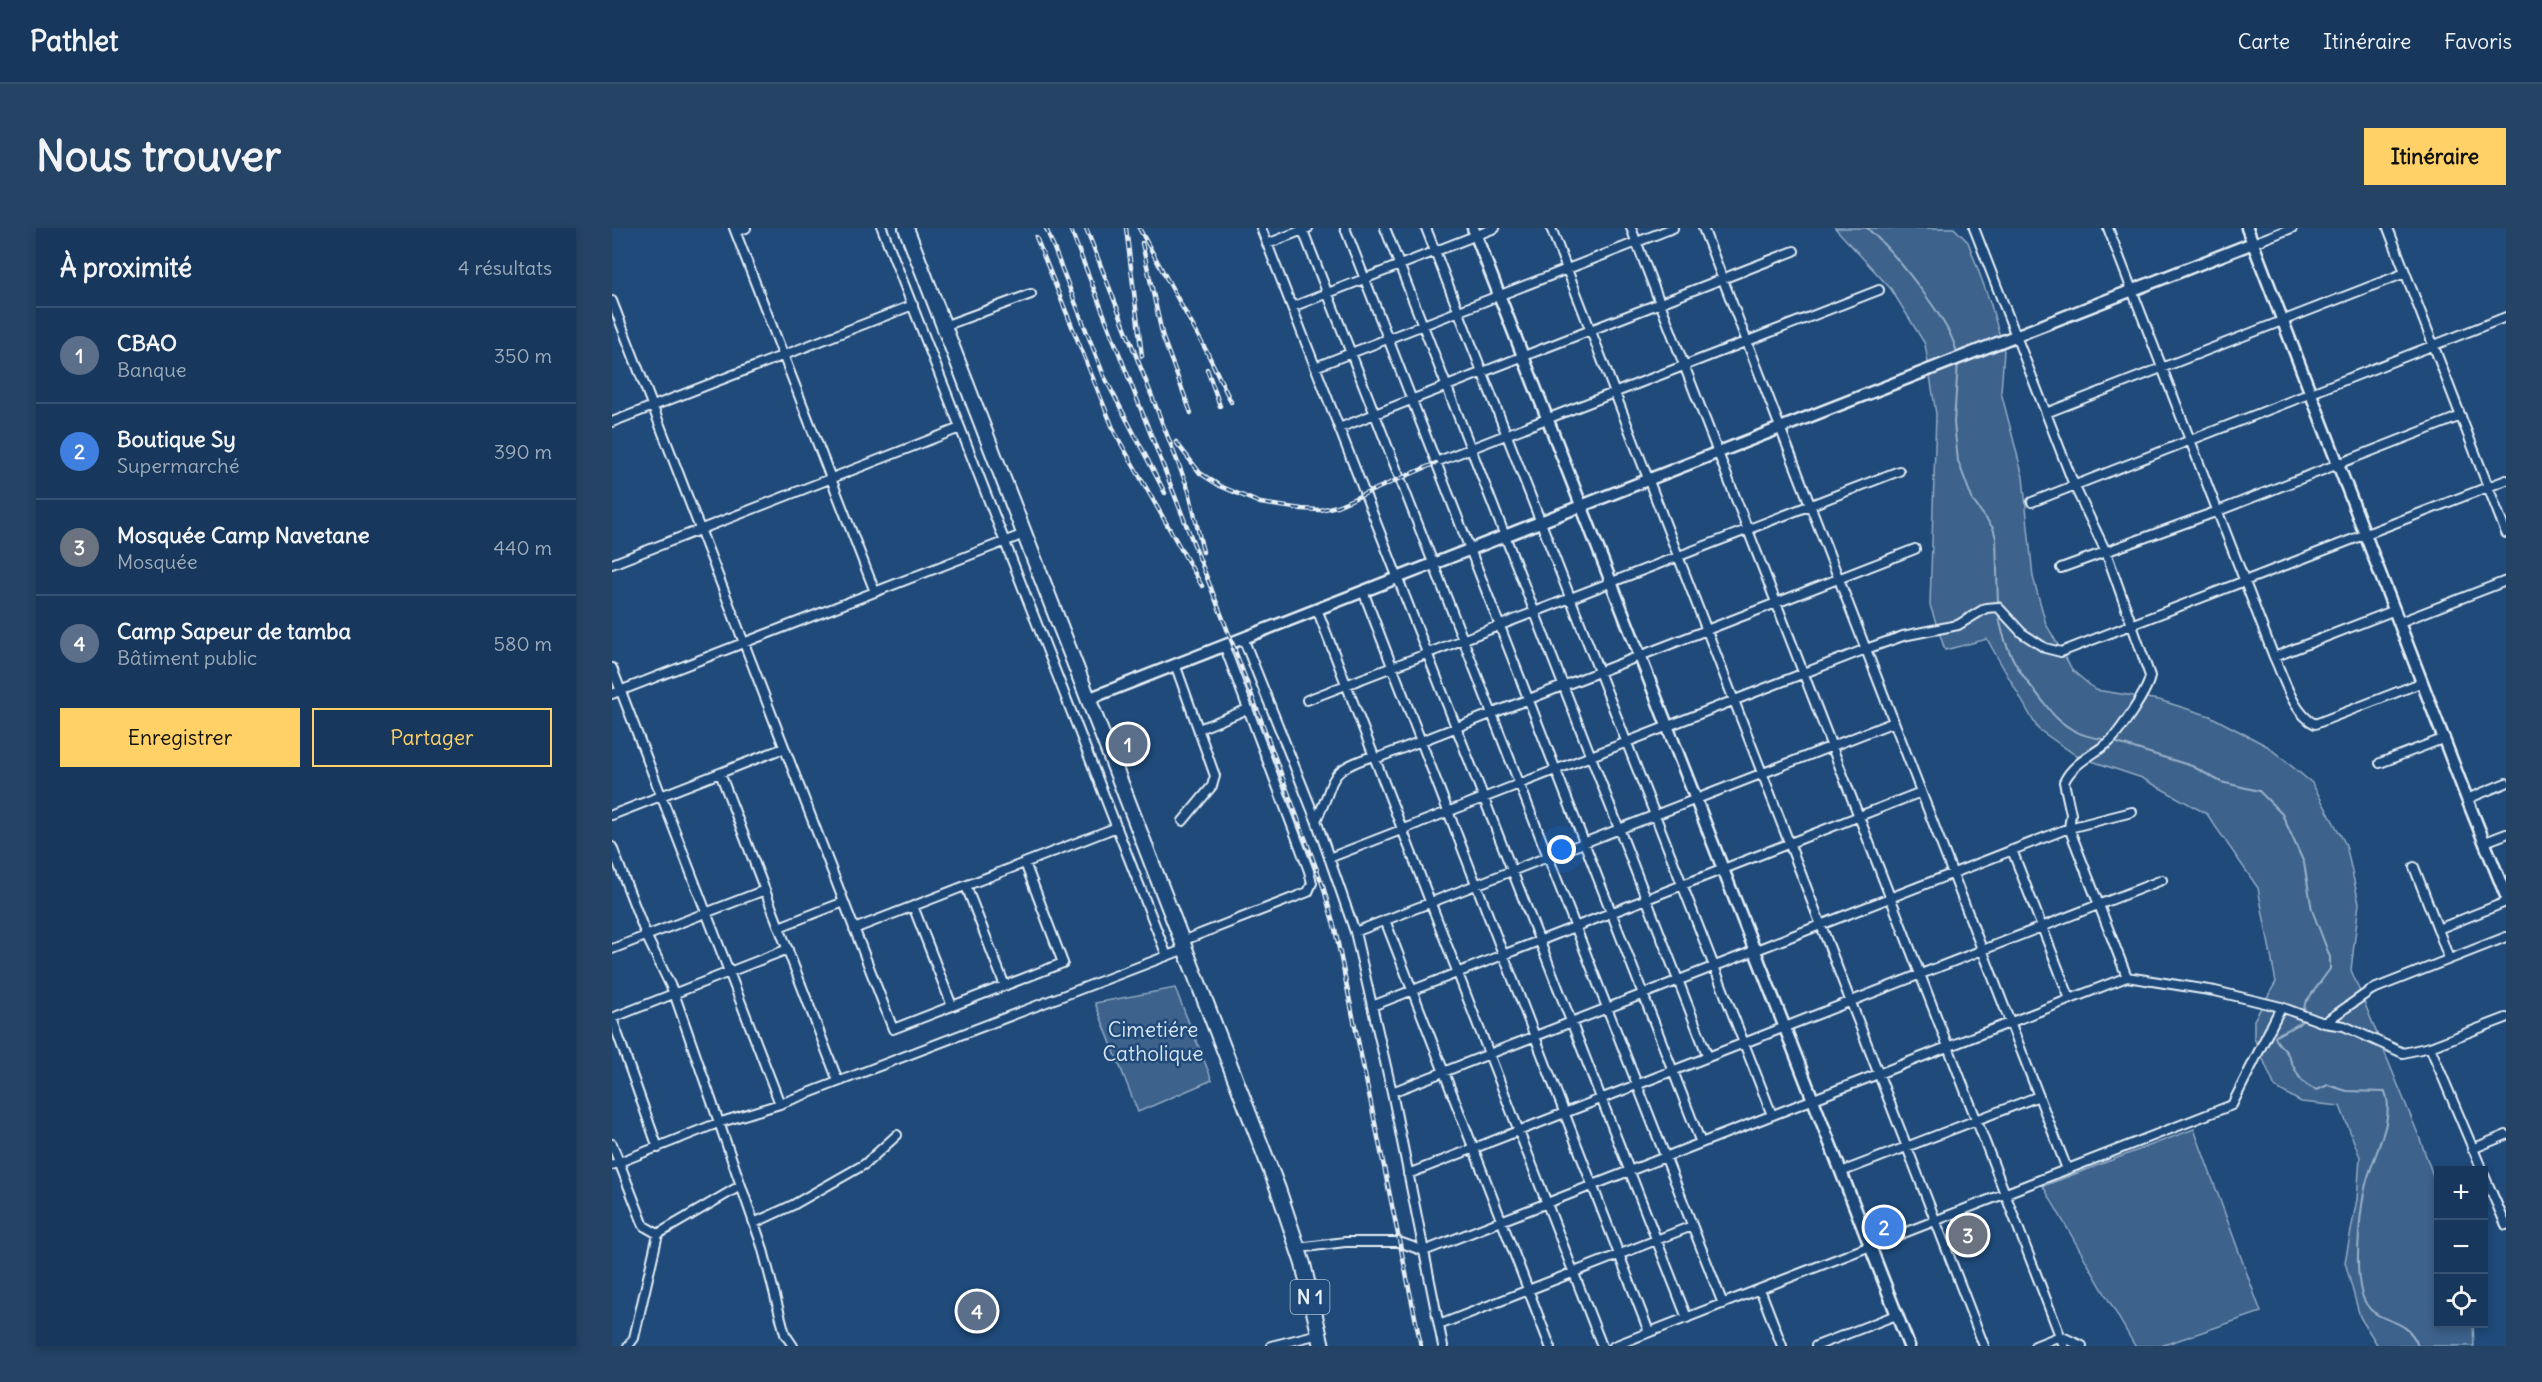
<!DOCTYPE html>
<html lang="fr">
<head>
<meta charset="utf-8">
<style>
  body { margin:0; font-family:Delius,sans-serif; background:#244365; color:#f1f3f6 }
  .controls { position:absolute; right:18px; bottom:18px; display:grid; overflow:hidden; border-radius:0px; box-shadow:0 3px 9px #0003 }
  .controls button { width:54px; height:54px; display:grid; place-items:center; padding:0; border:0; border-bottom:2px solid #365272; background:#17385c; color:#f1f3f6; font:30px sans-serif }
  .you { position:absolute; left:950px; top:622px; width:21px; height:21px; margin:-15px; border:4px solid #fff; border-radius:50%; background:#1a73e8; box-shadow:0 0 0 9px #1a73e833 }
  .badge { display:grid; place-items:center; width:39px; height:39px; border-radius:50%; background:#ffd166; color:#fff; font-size:20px; font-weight:700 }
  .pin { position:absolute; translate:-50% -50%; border:3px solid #fff; box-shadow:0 2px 6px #0006 }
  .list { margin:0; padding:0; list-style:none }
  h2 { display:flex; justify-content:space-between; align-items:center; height:78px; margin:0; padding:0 24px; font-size:26px }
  h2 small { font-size:20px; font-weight:400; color:#9eacbb }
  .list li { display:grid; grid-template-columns:39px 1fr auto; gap:18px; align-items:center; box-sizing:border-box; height:96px; padding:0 24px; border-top:2px solid #365272 }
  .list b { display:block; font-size:22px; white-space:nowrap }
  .list p { margin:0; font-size:20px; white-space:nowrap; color:#9eacbb }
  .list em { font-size:20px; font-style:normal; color:#9eacbb }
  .actions { display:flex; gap:12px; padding:18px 24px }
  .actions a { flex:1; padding:14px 0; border:2px solid #ffd166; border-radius:0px; text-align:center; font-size:21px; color:#ffd166 }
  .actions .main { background:#ffd166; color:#111 }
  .icon { flex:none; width:33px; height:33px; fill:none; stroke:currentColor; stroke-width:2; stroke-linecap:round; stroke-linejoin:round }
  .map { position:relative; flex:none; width:1894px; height:1118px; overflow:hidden; border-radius:0px }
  header { display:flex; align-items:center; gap:36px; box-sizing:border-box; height:84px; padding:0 30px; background:#17385c; border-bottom:2px solid #365272 }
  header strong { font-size:28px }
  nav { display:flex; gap:33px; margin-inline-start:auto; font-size:21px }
  .intro { display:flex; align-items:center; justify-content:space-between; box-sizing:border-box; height:144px; padding:0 36px }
  h1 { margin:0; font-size:42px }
  .button { padding:15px 27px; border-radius:0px; background:#ffd166; color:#111; font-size:21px; font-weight:700 }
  main { display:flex; gap:36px; padding:0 36px }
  aside { flex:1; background:#17385c; border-radius:0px; box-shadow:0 3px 9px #0003 }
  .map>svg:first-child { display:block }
  .green { fill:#3c628c; stroke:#92aac2; stroke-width:1.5 }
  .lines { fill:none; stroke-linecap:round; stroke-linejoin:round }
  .stream { stroke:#9ab0c7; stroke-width:2 }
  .street-casing { stroke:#e8f1f8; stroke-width:12 }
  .secondary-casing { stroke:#e8f1f8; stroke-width:15 }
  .highway-casing { stroke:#e8f1f8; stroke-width:18 }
  .street { stroke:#1f4a7a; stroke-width:8 }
  .secondary { stroke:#1f4a7a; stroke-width:10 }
  .highway { stroke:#1f4a7a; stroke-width:14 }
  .rail-casing { stroke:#e8f1f8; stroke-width:4.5 }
  .rail { stroke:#1f4a7a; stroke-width:2; stroke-dasharray:7; stroke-linecap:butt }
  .labels { text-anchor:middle; stroke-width:5; stroke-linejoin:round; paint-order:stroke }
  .shield { fill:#1f4a7a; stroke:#acbfd2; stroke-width:1.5 }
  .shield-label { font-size:20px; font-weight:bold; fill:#e8f1f8 }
  .park-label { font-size:21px; fill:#d7e3ed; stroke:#1f4a7a }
</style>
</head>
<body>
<header>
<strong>Pathlet</strong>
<nav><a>Carte</a><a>Itinéraire</a><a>Favoris</a></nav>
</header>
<div class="intro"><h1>Nous trouver</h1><a class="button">Itinéraire</a></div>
<main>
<aside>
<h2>À proximité<small>4 résultats</small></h2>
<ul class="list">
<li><span class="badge" style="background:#5c6f8a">1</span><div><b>CBAO</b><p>Banque</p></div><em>350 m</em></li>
<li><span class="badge" style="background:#3f7fe0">2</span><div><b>Boutique Sy</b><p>Supermarché</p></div><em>390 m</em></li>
<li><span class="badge" style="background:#6b7280">3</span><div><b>Mosquée Camp Navetane</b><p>Mosquée</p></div><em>440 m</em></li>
<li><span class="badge" style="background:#5c6f8a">4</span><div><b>Camp Sapeur de tamba</b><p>Bâtiment public</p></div><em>580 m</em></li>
</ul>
<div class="actions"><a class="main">Enregistrer</a><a>Partager</a></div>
</aside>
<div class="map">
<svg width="1894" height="1118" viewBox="0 0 1894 1118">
  <rect width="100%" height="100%" fill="#1f4a7a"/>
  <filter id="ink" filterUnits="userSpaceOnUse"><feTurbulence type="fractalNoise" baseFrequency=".0167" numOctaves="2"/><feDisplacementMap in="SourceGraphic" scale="12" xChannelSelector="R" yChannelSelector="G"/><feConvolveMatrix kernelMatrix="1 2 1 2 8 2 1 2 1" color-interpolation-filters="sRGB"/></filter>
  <g filter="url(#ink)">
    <!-- green -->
    <path class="green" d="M 1223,0 L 1342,0 L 1356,14 L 1379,77 L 1392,123 L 1389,164 L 1411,249 L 1421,349 L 1434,396 L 1461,443 L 1484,462 L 1547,472 L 1598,488 L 1655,518 L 1700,555 L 1734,617 L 1747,675 L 1739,742 L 1808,911 L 1826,962 L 1826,1096 L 1861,1096 L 1862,1118 L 1766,1118 L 1748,1089 L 1733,1034 L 1745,971 L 1748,929 L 1728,878 L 1689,874 L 1663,859 L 1642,810 L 1642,792 L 1664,754 L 1646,660 L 1595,586 L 1530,550 L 1465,528 L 1426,501 L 1375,411 L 1333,422 L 1318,377 L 1324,186 L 1313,116 L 1279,61 Z
      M 563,760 L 600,852 L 526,884 L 483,775 Z
      M 1582,901 L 1649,1084 L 1549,1118 L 1523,1118 L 1431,958 Z"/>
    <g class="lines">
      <!-- stream -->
      <path class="stream" d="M 1255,0 C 1280,22 1340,94 1345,126
        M 1346,134 L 1342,195 L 1346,233 L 1361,273 L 1381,300 L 1384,310 L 1386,377
        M 1386,382 C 1390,413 1402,439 1422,462 C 1438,481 1441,492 1465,504 C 1474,509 1486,510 1496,512
        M 1502,514 L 1580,538 L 1609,554 L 1647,563 L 1670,586 L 1692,635 L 1700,682 L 1718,729 L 1718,741 L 1693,775 L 1691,792 C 1682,802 1670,802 1663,809 C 1665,816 1671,819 1675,825 C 1683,840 1686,856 1705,862 L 1716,857 L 1735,863 L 1773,864 C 1784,890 1760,930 1754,956 C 1748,980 1744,1027 1747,1052 C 1753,1106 1792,1079 1806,1118"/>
      <defs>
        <path id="street" d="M 122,0 L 263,364
          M 270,0 L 555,728
          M 649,0 L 1075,1090
          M 690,0 L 1111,1076
          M 733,0 L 1089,915
          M 773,0 L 1096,829
          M 814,0 L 1160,887
          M 939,0 L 1372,1118
          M 1019,0 L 1452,1118
          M 1091,0 L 1455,941
          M 1362,0 L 1462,257 L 1494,324 L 1538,448 C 1537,461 1507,505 1497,514 C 1481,527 1461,535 1452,554 L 1459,586 L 1457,600 L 1515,749
          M 1496,0 L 1662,429 C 1672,450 1681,485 1703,496 L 1811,454
          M 1776,0 L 1894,305
          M 124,4 L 134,0
          M 1641,15 L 1680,0
          M 655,16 L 696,0
          M 0,73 L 281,801 L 451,735 L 413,635
          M 680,79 L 883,0
          M 332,98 L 419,66
          M 703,139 L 1061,0
          M 1434,185 L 1793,45
          M 0,194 L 301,77
          M 727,200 L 1182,23
          M 824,234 L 1267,62
          M 1420,274 L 1894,89
          M 0,336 L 348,200
          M 1449,340 L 1606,283 L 1849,188
          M 751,363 L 1037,1104
          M 705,381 L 990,1118
          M 1788,394 L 1894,353
          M 631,410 L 704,592 L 743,704 L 780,864 L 831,1118
          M 1662,429 L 1783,382
          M 563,436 L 603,548 L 600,558 L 571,593
          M 0,440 L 168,876
          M 0,466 L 412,306
          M 695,472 L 1287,243
          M 587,501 L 636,481
          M 763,531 L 1303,321
          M 1768,535 L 1833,510
          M 108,545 L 226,853
          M 1855,571 L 1894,555
          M 0,587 L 172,520
          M 704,592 C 726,551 711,544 761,528
          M 1873,614 L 1894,606
          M 0,619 L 34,707 L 62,765 L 150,1018 L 173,1106 L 181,1118
          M 1400,622 L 1458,771
          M 717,630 L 1254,421 L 1291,408 L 1346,397 L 1374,380 L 1386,379 L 1410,405 L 1433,420 L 1449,424 L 1894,252
          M 1802,639 L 1826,701
          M 354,658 L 393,758
          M 301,678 L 340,778
          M 773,692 L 938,1118
          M 167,699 L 232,674
          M 242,701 L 505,599
          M 743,704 L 1282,494
          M 570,713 L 696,664 L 700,655 L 697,643 L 612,417
          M 0,721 L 153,662
          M 1837,731 L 1826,701 L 1894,674
          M 760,778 L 1309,564
          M 0,790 L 176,721
          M 0,790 L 46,920
          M 1712,795 L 1759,762 L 1894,709
          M 1818,819 L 1870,942
          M 780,864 L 1457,600 L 1520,584
          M 0,916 L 32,998 L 46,1006
          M 1860,921 L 1894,907
          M 0,937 L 106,895 L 168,876 L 573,721
          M 1229,944 L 1427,868
          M 796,946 L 1550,652
          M 1872,947 L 1894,997
          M 142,995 L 181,977 L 253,936 L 285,907
          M 686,1020 L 733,1014 L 787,1014 L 812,1023 L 1515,749 L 1603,763 L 1669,779 L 1712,795 L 1732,798 L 1791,825 L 1818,819 L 1894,790
          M 1148,1061 L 1170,1118
          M 827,1097 L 1080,998
          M 16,1118 L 22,1110 L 46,1006 L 128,958
          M 659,1118 L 707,1106
          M 1002,1118 L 1620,877 L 1669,779
          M 1204,1118 L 1284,1087
          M 1423,1118 L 1448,1108 L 1470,1118"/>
        <path id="secondary" d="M 861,0 L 1297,1118
          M 1635,0 L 1855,571 L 1894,668
          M 476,471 L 1641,15"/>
        <path id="highway" d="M 294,0 L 666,961 L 691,1036 L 710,1118"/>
      </defs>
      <!-- street casing -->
      <use href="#street" class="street-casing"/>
      <!-- secondary casing -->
      <use href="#secondary" class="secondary-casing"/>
      <!-- highway casing -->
      <use href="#highway" class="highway-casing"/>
      <!-- street -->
      <use href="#street" class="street"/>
      <!-- secondary -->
      <use href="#secondary" class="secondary"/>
      <!-- highway -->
      <use href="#highway" class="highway"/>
      <defs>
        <path id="rail" d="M 434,0 L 492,148 L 553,265
          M 458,0 L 615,401 L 711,658 L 723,701 L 809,1118
          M 474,0 L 577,263 L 591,324
          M 514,0 L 530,128
          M 527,0 L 595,124 L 619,174
          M 424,9 L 503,205 L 590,358
          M 530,15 L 551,110 L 579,185
          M 595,141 L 608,178
          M 564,214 L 588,245 L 608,258 L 648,275 L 690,281 L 708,282 L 725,278 L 824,235"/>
      </defs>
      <!-- rail casing -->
      <use href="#rail" class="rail-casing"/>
      <!-- rail -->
      <use href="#rail" class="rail"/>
    </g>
  </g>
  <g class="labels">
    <!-- shield labels -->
    <rect class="shield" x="678.5" y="1052" width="39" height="34" rx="4.5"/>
    <g class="shield-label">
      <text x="698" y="1076">N 1</text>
    </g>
    <!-- park labels -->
    <g class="park-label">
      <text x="541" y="809">Cimetiére<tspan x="541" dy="24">Catholique</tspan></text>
    </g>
  </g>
</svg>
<div class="controls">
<button>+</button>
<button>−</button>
<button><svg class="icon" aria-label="locate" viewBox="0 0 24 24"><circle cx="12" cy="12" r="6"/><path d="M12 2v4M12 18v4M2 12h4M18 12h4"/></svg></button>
</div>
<div class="you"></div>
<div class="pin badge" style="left:516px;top:516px;background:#5c6f8a">1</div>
<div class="pin badge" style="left:1272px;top:999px;background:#3f7fe0">2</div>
<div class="pin badge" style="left:1356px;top:1007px;background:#6b7280">3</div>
<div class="pin badge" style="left:365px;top:1083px;background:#5c6f8a">4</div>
</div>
</main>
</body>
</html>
